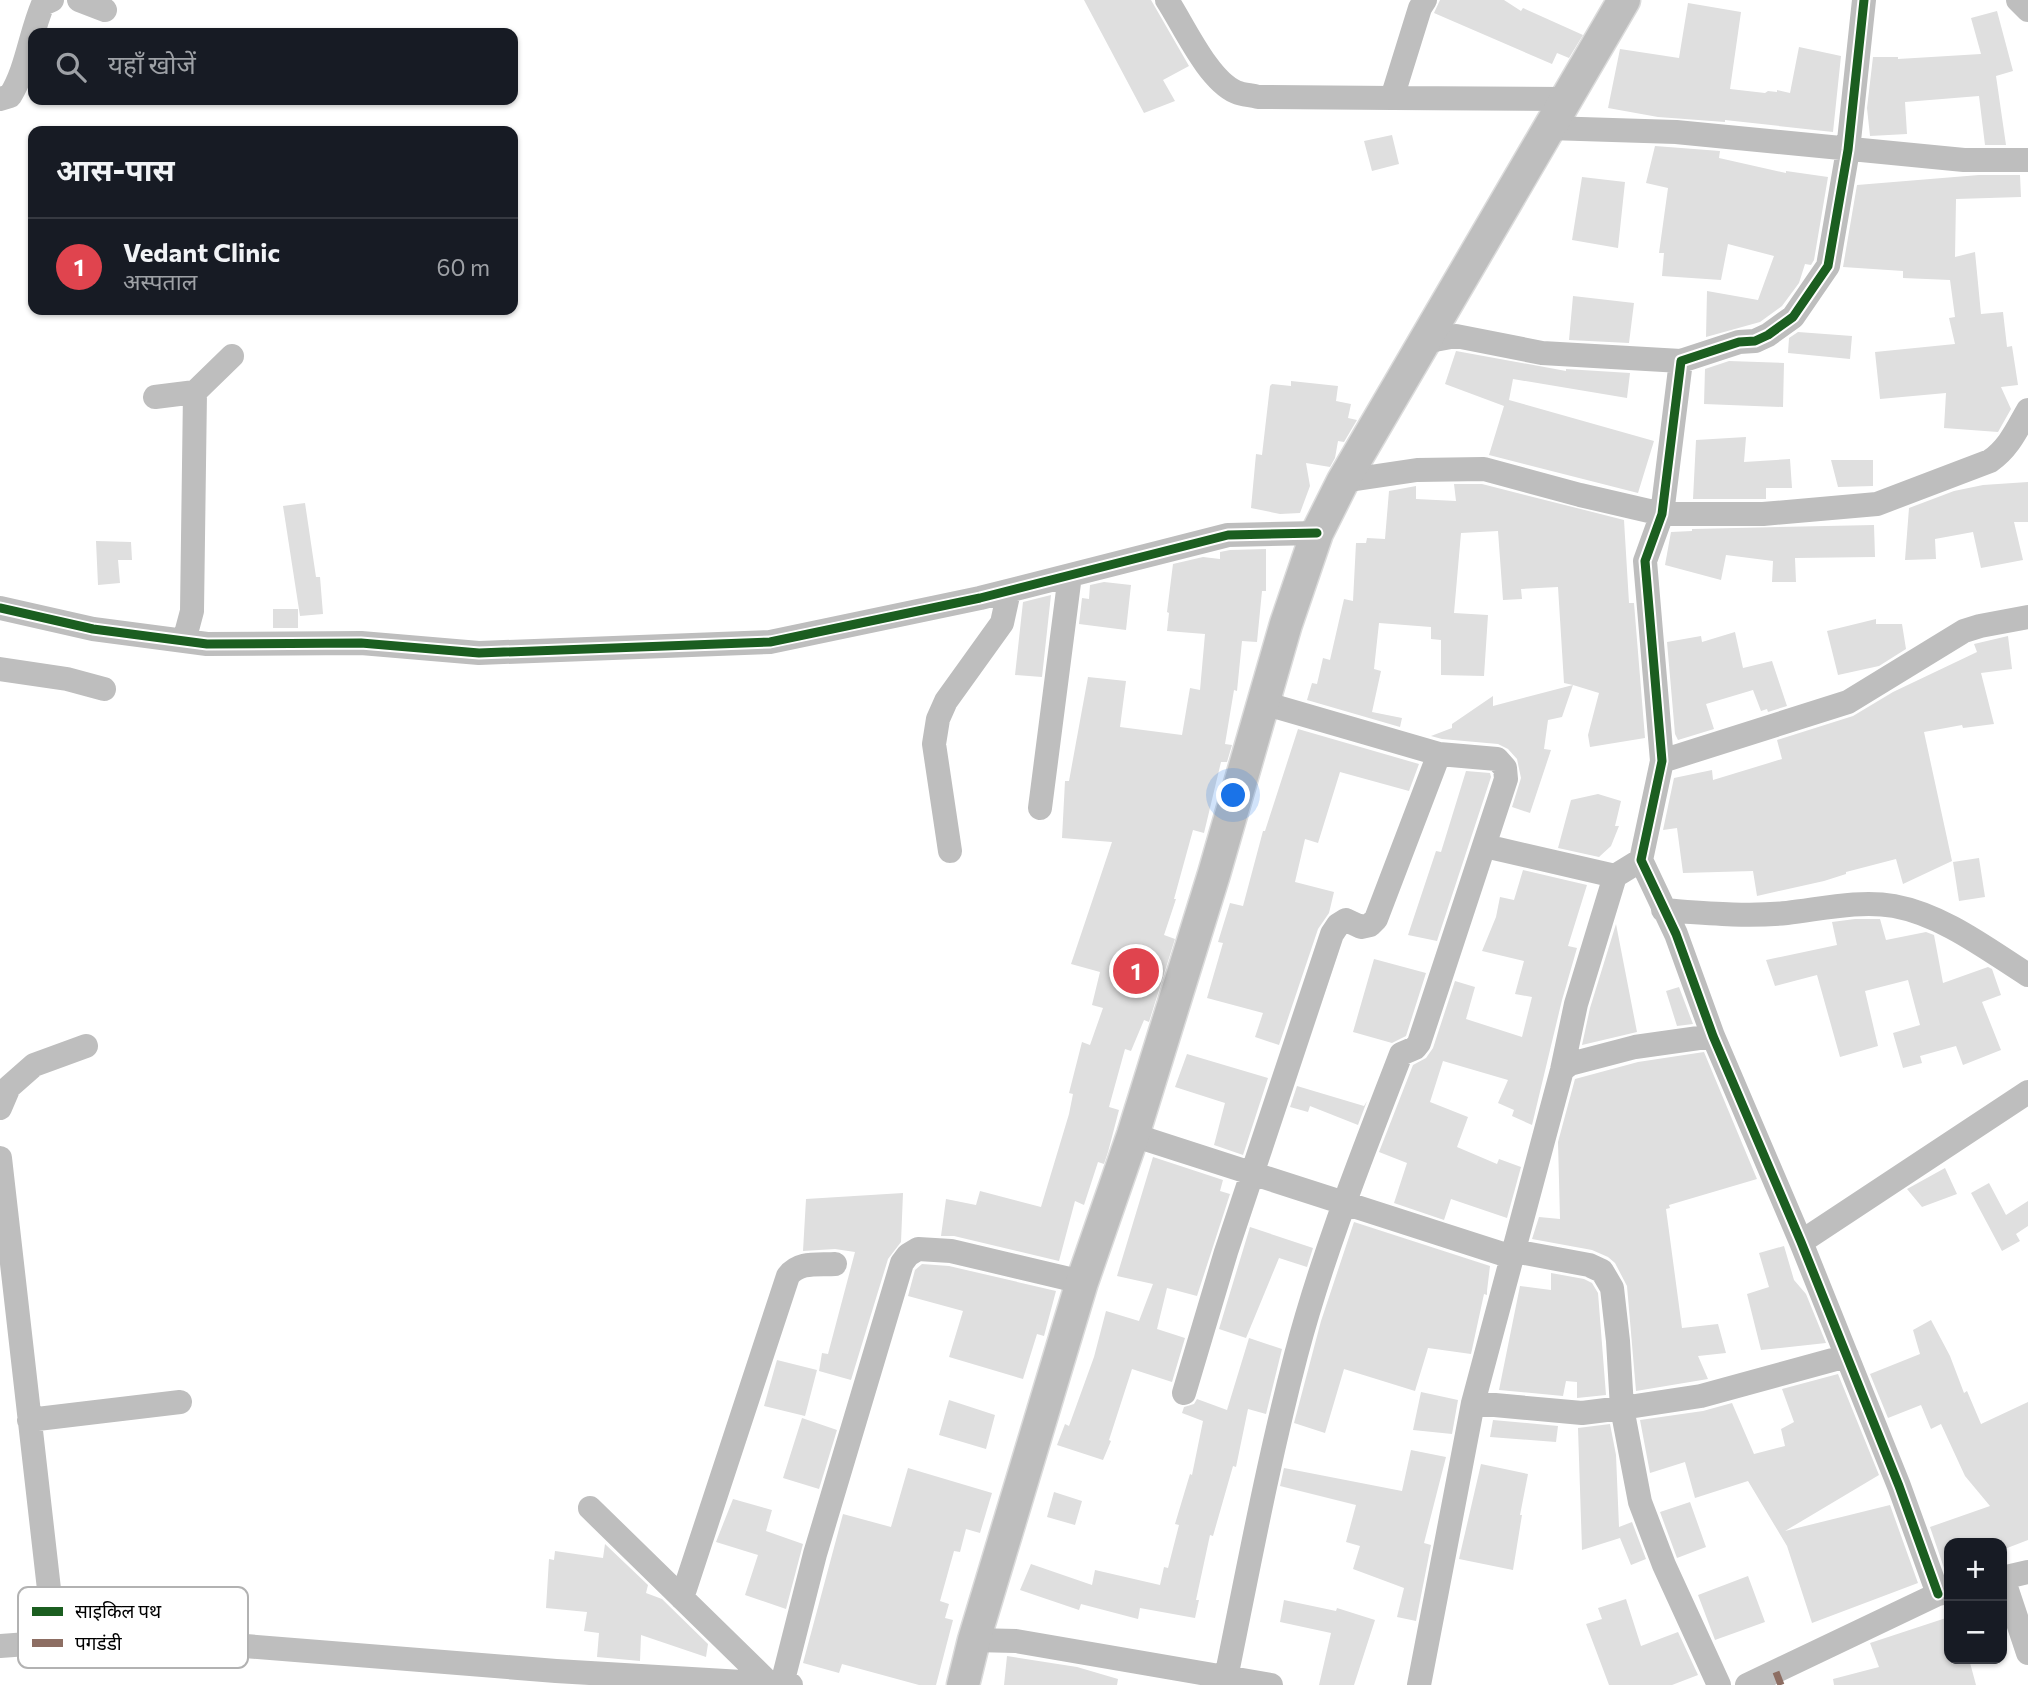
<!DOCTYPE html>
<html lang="hi">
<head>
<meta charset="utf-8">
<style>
  body { margin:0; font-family:Commissioner,"Noto Sans Devanagari",sans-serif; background:#242831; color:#f1f3f6 }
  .controls { position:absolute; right:21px; bottom:21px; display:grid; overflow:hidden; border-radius:14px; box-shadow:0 2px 5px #0004 }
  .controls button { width:63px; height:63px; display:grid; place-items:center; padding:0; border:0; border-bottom:2px solid #363941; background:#171b24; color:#f1f3f6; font:35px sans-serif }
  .you { position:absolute; left:1234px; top:796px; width:24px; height:24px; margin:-18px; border:5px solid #fff; border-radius:50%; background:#1a73e8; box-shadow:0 0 0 10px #1a73e833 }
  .badge { display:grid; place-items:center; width:46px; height:46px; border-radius:50%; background:#ea580c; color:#fff; font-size:23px; font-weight:700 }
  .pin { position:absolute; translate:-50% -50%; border:4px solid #fff; box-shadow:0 2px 7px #0006 }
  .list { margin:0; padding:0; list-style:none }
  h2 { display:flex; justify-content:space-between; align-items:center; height:91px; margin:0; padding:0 28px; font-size:30px }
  h2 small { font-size:23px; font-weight:400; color:#9ea1a6 }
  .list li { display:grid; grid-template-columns:46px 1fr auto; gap:21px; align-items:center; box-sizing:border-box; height:98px; padding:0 28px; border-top:2px solid #363941 }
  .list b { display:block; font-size:26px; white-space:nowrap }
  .list p { margin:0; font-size:23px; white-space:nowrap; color:#9ea1a6 }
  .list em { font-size:23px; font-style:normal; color:#9ea1a6 }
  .icon { flex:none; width:38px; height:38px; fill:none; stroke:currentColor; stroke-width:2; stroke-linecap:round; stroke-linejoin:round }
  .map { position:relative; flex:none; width:2028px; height:1685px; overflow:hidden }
  .search { position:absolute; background:#171b24; box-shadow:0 2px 5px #0004; left:28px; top:28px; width:490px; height:77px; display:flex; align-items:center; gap:18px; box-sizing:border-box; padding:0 24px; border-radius:14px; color:#9ea1a6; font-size:26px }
  .panel { position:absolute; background:#171b24; box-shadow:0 2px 5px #0004; left:28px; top:126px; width:490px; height:189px; border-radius:14px }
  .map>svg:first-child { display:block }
  .building { fill:#dfdfdf }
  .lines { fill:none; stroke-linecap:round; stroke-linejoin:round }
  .major-casing { stroke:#dbdbdb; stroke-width:35 }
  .minor { stroke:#bebebe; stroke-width:24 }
  .major { stroke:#bebebe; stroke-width:32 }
  .quiet { stroke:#8d6e63; stroke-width:7; stroke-dasharray:14 7; stroke-linecap:butt }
  .cycleway-casing { stroke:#fff; stroke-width:13 }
  .cycleway { stroke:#1b5e20; stroke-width:9 }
  .key { fill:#fff; stroke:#b2b2b2; stroke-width:2 }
  .key-label { font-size:19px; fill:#000 }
</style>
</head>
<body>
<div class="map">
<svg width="2028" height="1685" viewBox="0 0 2028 1685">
  <rect width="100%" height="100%" fill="#fff"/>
  <!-- building -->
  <path class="building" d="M 1084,0 L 1151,0 L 1189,66 L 1163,80 L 1175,101 L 1144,113 Z
    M 1440,0 L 1504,0 L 1521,11 L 1523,8 L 1583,35 L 1569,58 L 1557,53 L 1552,64 L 1434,13 Z
    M 1688,3 L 1741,12 L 1730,89 L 1765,93 L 1768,91 L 1777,92 L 1777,90 L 1790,93 L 1799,47 L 1841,56 L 1833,132 L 1725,120 L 1725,122 L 1658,117 L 1608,108 L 1620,49 L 1679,58 Z
    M 1997,11 L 2013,71 L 1996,76 L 2006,145 L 1985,145 L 1979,96 L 1905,102 L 1907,134 L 1870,136 L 1867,108 L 1873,57 L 1898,57 L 1898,59 L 1981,54 L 1971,18 Z
    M 1392,135 L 1399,164 L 1372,171 L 1364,141 Z
    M 1655,146 L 1720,151 L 1719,158 L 1786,173 L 1786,171 L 1828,177 L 1814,260 L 1811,265 L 1805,264 L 1799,283 L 1782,306 L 1760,322 L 1706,337 L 1707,291 L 1758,300 L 1774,256 L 1728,244 L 1721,280 L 1662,276 L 1664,253 L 1659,253 L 1668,188 L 1646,183 Z
    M 1979,175 L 2020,175 L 2021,197 L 1956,199 L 1955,257 L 1975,252 L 1981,314 L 2003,312 L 2007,347 L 2012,346 L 2018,385 L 2001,387 L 2011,409 L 1998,432 L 1944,428 L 1946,393 L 1880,399 L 1875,352 L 1955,344 L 1949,318 L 1955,317 L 1950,280 L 1903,278 L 1903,271 L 1843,267 L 1857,185 Z
    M 1582,177 L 1625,182 L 1618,248 L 1572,240 Z
    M 1573,296 L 1634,303 L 1629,343 L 1569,340 Z
    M 1798,332 L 1852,336 L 1850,359 L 1788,353 L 1789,338 Z
    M 1456,351 L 1566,371 L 1566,369 L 1630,373 L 1627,398 L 1513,379 L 1509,400 L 1654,441 L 1638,493 L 1489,455 L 1504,406 L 1445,384 Z
    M 1729,361 L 1784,363 L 1783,407 L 1704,404 L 1705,369 Z
    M 1291,381 L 1338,386 L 1336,401 L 1351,404 L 1348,418 L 1357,420 L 1344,442 L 1338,441 L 1335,458 L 1330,467 L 1306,463 L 1310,486 L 1300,513 L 1280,514 L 1251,508 L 1256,454 L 1262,455 L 1270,386 L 1272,384 L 1291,386 Z
    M 1746,437 L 1744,462 L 1790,459 L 1792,488 L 1766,488 L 1766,499 L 1693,499 L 1696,440 Z
    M 1831,460 L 1873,460 L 1873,486 L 1838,487 Z
    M 2028,482 L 2028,522 L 2014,522 L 2023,560 L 1981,568 L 1973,532 L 1935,539 L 1936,559 L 1905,560 L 1909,508 L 1954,491 L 1983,485 Z
    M 1454,484 L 1482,484 L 1624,520 L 1629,603 L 1634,603 L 1645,738 L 1590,747 L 1588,735 L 1599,693 L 1573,685 L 1562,717 L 1548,720 L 1544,749 L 1551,750 L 1530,813 L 1512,807 L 1521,778 L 1517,759 L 1508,749 L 1498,744 L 1442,739 L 1431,736 L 1452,728 L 1452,724 L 1493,696 L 1493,706 L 1573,685 L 1564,683 L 1558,587 L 1521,589 L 1522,599 L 1503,600 L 1498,531 L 1461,533 L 1454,613 L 1488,615 L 1484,676 L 1441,675 L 1441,640 L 1431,639 L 1431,627 L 1379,623 L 1374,669 L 1381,671 L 1372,712 L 1402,718 L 1400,727 L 1307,700 L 1312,683 L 1317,684 L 1323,658 L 1330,660 L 1344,599 L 1353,601 L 1356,543 L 1366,543 L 1367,538 L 1385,539 L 1389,491 L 1416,486 L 1416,499 L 1456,501 Z
    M 305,503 L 316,577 L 320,577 L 323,614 L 300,616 L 283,506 Z
    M 1874,525 L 1875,557 L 1795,558 L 1796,582 L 1772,582 L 1773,561 L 1726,555 L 1721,580 L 1665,565 L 1671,532 L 1692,531 L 1692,529 Z
    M 96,541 L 131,542 L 132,560 L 118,560 L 120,583 L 98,585 Z
    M 1266,549 L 1266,591 L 1262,591 L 1257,642 L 1242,641 L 1237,691 L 1234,690 L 1225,744 L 1232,745 L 1227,762 L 1221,762 L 1204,833 L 1193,830 L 1174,899 L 1176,899 L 1164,935 L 1175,939 L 1149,1022 L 1144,1020 L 1131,1051 L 1125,1049 L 1109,1107 L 1119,1110 L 1108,1152 L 1104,1164 L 1098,1162 L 1084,1205 L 1075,1201 L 1059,1261 L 954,1236 L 941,1236 L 946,1199 L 976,1205 L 980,1191 L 1041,1207 L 1069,1114 L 1073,1094 L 1069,1093 L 1082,1042 L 1090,1045 L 1103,1008 L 1092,1005 L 1100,972 L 1071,964 L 1112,842 L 1062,838 L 1065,781 L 1069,781 L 1088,677 L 1126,681 L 1120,727 L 1182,735 L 1190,688 L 1200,690 L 1205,634 L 1167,631 L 1169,613 L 1167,612 L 1173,564 L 1203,557 L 1220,559 L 1220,552 L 1230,550 Z
    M 1104,582 L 1131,585 L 1126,630 L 1079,624 L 1082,598 L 1089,599 L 1090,585 Z
    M 1051,595 L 1042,677 L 1015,675 L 1023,602 Z
    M 273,609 L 298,609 L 298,628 L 273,628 Z
    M 1876,619 L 1876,624 L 1902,624 L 1906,649 L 1879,666 L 1838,675 L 1827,631 Z
    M 1735,632 L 1743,668 L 1772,661 L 1787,706 L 1768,712 L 1767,709 L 1761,711 L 1753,690 L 1706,704 L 1714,729 L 1678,740 L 1675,734 L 1667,642 L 1701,636 L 1702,642 Z
    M 2008,636 L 2012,669 L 1981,673 L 1994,724 L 1963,728 L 1962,725 L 1924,732 L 1952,861 L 1903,884 L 1896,859 L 1846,872 L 1846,874 L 1824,881 L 1757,896 L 1753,871 L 1683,873 L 1677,828 L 1663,830 L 1674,778 L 1712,770 L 1713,780 L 1782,759 L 1777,740 L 1853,716 L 1893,692 L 1977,652 L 1974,644 Z
    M 1298,729 L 1419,764 L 1409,791 L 1340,772 L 1318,843 L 1305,839 L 1295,882 L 1334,892 L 1329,913 L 1318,929 L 1279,1045 L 1255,1037 L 1263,1013 L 1207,998 L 1223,943 L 1218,942 L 1230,903 L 1243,906 L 1263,831 L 1265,831 Z
    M 1466,771 L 1490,773 L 1491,777 L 1437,941 L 1408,935 L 1436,851 L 1441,852 Z
    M 1598,794 L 1621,801 L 1615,826 L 1619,826 L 1611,846 L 1599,857 L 1558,848 L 1571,800 Z
    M 1979,858 L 1985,897 L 1959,901 L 1953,862 Z
    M 1523,870 L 1587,885 L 1568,946 L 1577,948 L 1562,1000 L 1532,1125 L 1512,1116 L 1514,1110 L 1498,1103 L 1508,1080 L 1443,1061 L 1430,1102 L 1468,1117 L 1457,1147 L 1497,1164 L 1499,1159 L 1521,1167 L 1507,1218 L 1451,1199 L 1444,1220 L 1394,1203 L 1407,1163 L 1379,1152 L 1413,1065 L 1426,1058 L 1433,1048 L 1455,981 L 1475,987 L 1466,1019 L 1522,1037 L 1532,997 L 1515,994 L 1524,961 L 1482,951 L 1496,917 L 1500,897 L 1514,900 Z
    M 1855,919 L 1880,919 L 1886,940 L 1926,932 L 1934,935 L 1943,983 L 1988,967 L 1992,969 L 2001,995 L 1982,1002 L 2001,1050 L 1963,1065 L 1956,1046 L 1920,1056 L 1922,1063 L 1903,1068 L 1893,1033 L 1920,1025 L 1908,980 L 1865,991 L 1878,1046 L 1840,1057 L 1817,975 L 1775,986 L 1766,960 L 1837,945 L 1832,922 Z
    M 1616,924 L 1637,1032 L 1582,1045 L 1590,1008 Z
    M 1374,959 L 1426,973 L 1406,1036 L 1392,1043 L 1353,1032 Z
    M 1679,987 L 1693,1024 L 1677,1026 L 1666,991 Z
    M 1704,1052 L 1757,1179 L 1669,1205 L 1670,1208 L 1666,1209 L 1682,1328 L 1718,1324 L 1726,1353 L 1698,1356 L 1708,1379 L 1636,1391 L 1627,1286 L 1615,1263 L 1608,1257 L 1592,1250 L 1532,1239 L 1539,1217 L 1560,1219 L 1558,1142 L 1575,1079 L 1638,1062 Z
    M 1187,1054 L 1268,1078 L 1243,1155 L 1214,1145 L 1225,1103 L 1175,1087 Z
    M 1297,1086 L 1364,1106 L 1367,1101 L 1358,1125 L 1310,1106 L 1308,1112 L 1290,1107 Z
    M 1153,1157 L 1223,1180 L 1220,1191 L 1230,1194 L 1197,1296 L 1167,1288 L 1157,1329 L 1185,1338 L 1172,1382 L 1132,1369 L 1109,1440 L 1111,1441 L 1103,1460 L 1057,1445 L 1065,1424 L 1069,1426 L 1094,1357 L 1106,1311 L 1139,1321 L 1153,1284 L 1117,1276 Z
    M 1945,1168 L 1957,1194 L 1922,1207 L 1907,1189 Z
    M 1989,1183 L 2006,1215 L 2028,1201 L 2028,1226 L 2016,1234 L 2020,1241 L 2002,1251 L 1971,1193 Z
    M 903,1193 L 901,1242 L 888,1259 L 851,1380 L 819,1371 L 822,1353 L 828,1354 L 855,1252 L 835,1249 L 803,1251 L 806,1199 Z
    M 1354,1222 L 1490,1266 L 1487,1291 L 1487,1295 L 1484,1294 L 1471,1354 L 1428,1348 L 1415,1391 L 1344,1369 L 1325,1433 L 1294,1423 L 1321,1321 Z
    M 1250,1227 L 1313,1248 L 1307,1267 L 1279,1258 L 1246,1338 L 1219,1329 Z
    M 1784,1246 L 1794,1280 L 1806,1294 L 1826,1343 L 1761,1350 L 1747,1294 L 1769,1287 L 1759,1253 Z
    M 922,1264 L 949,1266 L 1056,1291 L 1044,1336 L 1037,1334 L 1023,1379 L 949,1357 L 963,1311 L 908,1296 L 915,1270 Z
    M 1551,1273 L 1584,1279 L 1592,1283 L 1598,1293 L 1606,1395 L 1577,1398 L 1577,1382 L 1566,1381 L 1563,1396 L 1499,1390 L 1520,1286 L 1551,1290 Z
    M 1931,1320 L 1950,1356 L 1964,1393 L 1967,1391 L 1981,1424 L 2028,1402 L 2028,1540 L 2002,1550 L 2002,1543 L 1949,1543 L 1949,1570 L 1945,1571 L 1930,1527 L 1990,1506 L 1965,1476 L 1941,1424 L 1931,1429 L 1921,1405 L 1888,1418 L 1870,1374 L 1920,1354 L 1913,1330 Z
    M 1249,1338 L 1282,1349 L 1266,1414 L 1248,1409 L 1236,1467 L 1233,1466 L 1213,1536 L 1210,1535 L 1196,1600 L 1199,1600 L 1195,1618 L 1140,1608 L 1138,1619 L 1081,1604 L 1079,1610 L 1020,1590 L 1031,1564 L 1092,1585 L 1095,1570 L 1160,1585 L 1164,1567 L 1168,1568 L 1179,1525 L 1175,1524 L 1190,1474 L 1192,1475 L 1203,1421 L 1182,1413 L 1184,1407 L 1194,1404 L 1197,1399 L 1227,1410 Z
    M 777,1360 L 817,1370 L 805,1416 L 764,1406 Z
    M 1838,1374 L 1879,1475 L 1785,1531 L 1890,1505 L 1918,1583 L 1812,1623 L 1787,1546 L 1748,1481 L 1695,1498 L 1685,1462 L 1650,1473 L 1640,1420 L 1703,1411 L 1732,1403 L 1754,1454 L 1785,1446 L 1781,1429 L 1794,1422 L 1782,1389 Z
    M 1421,1392 L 1458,1400 L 1452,1434 L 1413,1430 Z
    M 949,1400 L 995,1415 L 986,1449 L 939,1435 Z
    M 802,1418 L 837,1430 L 819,1489 L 783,1478 Z
    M 1493,1420 L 1558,1426 L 1556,1442 L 1490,1437 Z
    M 1610,1424 L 1616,1455 L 1619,1527 L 1632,1522 L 1646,1559 L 1631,1565 L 1620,1538 L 1582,1550 L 1578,1428 Z
    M 1411,1450 L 1446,1457 L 1424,1543 L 1431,1545 L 1416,1621 L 1397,1617 L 1404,1588 L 1353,1569 L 1360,1546 L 1346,1542 L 1356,1505 L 1280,1486 L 1284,1468 L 1402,1491 Z
    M 1481,1464 L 1528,1474 L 1520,1515 L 1522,1515 L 1513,1570 L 1459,1559 Z
    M 908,1468 L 992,1493 L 980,1533 L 966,1529 L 960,1552 L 954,1551 L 940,1601 L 949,1604 L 945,1618 L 953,1620 L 936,1685 L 919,1685 L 842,1664 L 839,1673 L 803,1663 L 843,1514 L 891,1527 Z
    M 1054,1492 L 1082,1501 L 1075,1525 L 1047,1517 Z
    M 733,1499 L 772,1510 L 766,1531 L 803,1544 L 786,1609 L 745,1595 L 758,1555 L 716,1542 Z
    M 1690,1502 L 1706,1547 L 1677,1558 L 1660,1512 Z
    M 605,1544 L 648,1585 L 646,1593 L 662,1599 L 708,1644 L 706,1657 L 641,1635 L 640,1661 L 597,1657 L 599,1633 L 584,1631 L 587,1612 L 546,1608 L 549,1559 L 554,1560 L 555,1551 L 603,1558 Z
    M 1748,1576 L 1765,1622 L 1715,1640 L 1698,1595 Z
    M 1626,1599 L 1641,1646 L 1678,1632 L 1698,1675 L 1672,1685 L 1609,1685 L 1586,1624 L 1602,1619 L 1598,1608 Z
    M 1284,1600 L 1336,1611 L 1337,1608 L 1375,1620 L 1354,1685 L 1319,1685 L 1331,1633 L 1280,1622 Z
    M 1949,1617 L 1949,1659 L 1969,1659 L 1976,1685 L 1834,1685 L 1833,1679 L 1879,1667 L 1870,1643 Z
    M 1007,1656 L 1077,1667 L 1118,1679 L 1117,1685 L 1004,1685 Z"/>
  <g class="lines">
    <defs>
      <path id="major" d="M 963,1685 L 974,1640 L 1082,1282 L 1133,1135 L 1214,874 L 1286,624 L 1317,533 L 1343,481 L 1624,0"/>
    </defs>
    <!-- major casing -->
    <use href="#major" class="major-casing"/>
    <!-- minor -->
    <path class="minor" d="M 79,0 L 105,10
      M 1167,0 C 1184,26 1208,80 1236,92 C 1243,95 1251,95 1258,97 L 1392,98
      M 1425,0 L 1420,8 L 1392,98 L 1566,99
      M 1864,0 L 1848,150 L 1828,266 L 1793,317 L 1768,335 L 1755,341 L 1739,342 L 1681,361 L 1662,514 L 1645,561 L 1662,761 L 1641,860 L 1676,934 L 1713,1036 L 1801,1242 L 1899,1486 L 1938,1594
      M 2018,0 L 2028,10
      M 0,99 L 10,96 C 27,69 30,34 43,4 L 52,0
      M 1549,128 L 1676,132 L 1964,160 L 2028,160
      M 1424,342 L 1456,336 L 1542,353 L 1681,361
      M 155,397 L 195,392
      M 1343,481 L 1417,470 L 1484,469 L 1580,495 L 1662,514 L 1763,514 L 1877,504 L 1990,461 C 2009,448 2017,429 2028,410
      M 0,608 L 93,629 L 207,644 L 361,643 L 479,653 L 770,642 L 980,598 L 1228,535 L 1317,533
      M 184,641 L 192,611 L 195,392 L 232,356
      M 0,669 L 67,679 L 104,689
      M 1662,761 L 1848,702 L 1964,631 L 1980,626 L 2028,617
      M 1040,808 L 1070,575
      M 1485,846 L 1615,876
      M 950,851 L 934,744 L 938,719 L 946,701 L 1002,623 L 1009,591
      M 1663,910 C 1705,913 1746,917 1787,913 C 1822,909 1859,900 1894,906 C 1943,915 1987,949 2028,975
      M 1562,1070 L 1570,1064 L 1635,1047 L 1713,1036
      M 0,1108 L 9,1087 L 34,1065 L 86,1046
      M 1133,1135 L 1512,1257 L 1473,1403 L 1419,1685
      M 0,1158 L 55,1642
      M 1801,1242 L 2028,1092
      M 1514,1251 L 1589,1265 L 1602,1271 L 1612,1288 L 1618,1341 L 1622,1408 L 1640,1502 L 1664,1565 L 1719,1685
      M 1512,1257 L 1562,1070 L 1576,1004 L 1615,876 L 1641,860
      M 1184,1393 L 1226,1252 L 1332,934 L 1338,925 L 1346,920 L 1361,927 L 1370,925 L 1376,919 L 1439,754
      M 1473,1403 L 1582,1413 L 1622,1408 L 1701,1396 L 1847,1356
      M 29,1420 L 180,1402
      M 590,1508 L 769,1683
      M 2002,1578 L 2028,1572
      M 2003,1578 L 2028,1653
      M 682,1598 L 788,1276 C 799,1261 818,1265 835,1264
      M 974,1640 L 1016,1641 L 1271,1685
      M 0,1646 L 55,1642 L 195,1642 L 556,1671 L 791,1685
      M 1226,1678 C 1248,1570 1268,1462 1296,1355 C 1323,1252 1363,1153 1401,1054 L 1415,1048 L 1419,1043 L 1506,779 L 1505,768 L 1497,759 L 1439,754 L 1263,703
      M 782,1684 L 815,1554 L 902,1263 L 908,1255 L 918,1249 L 951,1251 L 1082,1282
      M 1747,1685 L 1938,1594 L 1949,1592"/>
    <!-- major -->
    <use href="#major" class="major"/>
    <!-- quiet -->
    <path class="quiet" d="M 1776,1672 L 1781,1685"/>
    <defs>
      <path id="cycleway" d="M 1864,0 L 1848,150 L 1828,266 L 1793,317 L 1768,335 L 1755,341 L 1739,342 L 1681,361 L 1662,514 L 1645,561 L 1662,761 L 1641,860 L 1676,934 L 1713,1036 L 1801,1242 L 1899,1486 L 1938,1594
        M 0,608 L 93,629 L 207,644 L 361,643 L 479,653 L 770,642 L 980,598 L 1228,535 L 1317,533"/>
    </defs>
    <!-- cycleway casing -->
    <use href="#cycleway" class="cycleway-casing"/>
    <!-- cycleway -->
    <use href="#cycleway" class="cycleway"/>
  </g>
  <!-- legend -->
  <rect x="18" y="1587" width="230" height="81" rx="10" class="key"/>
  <rect x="32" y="1607" width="31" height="9" fill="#1b5e20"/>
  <rect x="32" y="1639" width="31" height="8" fill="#8d6e63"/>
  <g class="key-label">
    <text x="75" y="1618">साइकिल पथ</text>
    <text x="75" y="1650">पगडंडी</text>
  </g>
</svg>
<div class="controls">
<button>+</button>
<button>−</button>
</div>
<div class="you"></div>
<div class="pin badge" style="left:1136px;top:971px;background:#e0444e">1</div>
<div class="search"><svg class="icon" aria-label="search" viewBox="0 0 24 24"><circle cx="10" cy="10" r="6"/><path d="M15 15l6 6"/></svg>यहाँ खोजें</div>
<section class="panel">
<h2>आस-पास<small></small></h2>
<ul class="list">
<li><span class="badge" style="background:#e0444e">1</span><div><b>Vedant Clinic</b><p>अस्पताल</p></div><em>60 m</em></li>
</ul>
</section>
</div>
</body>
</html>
